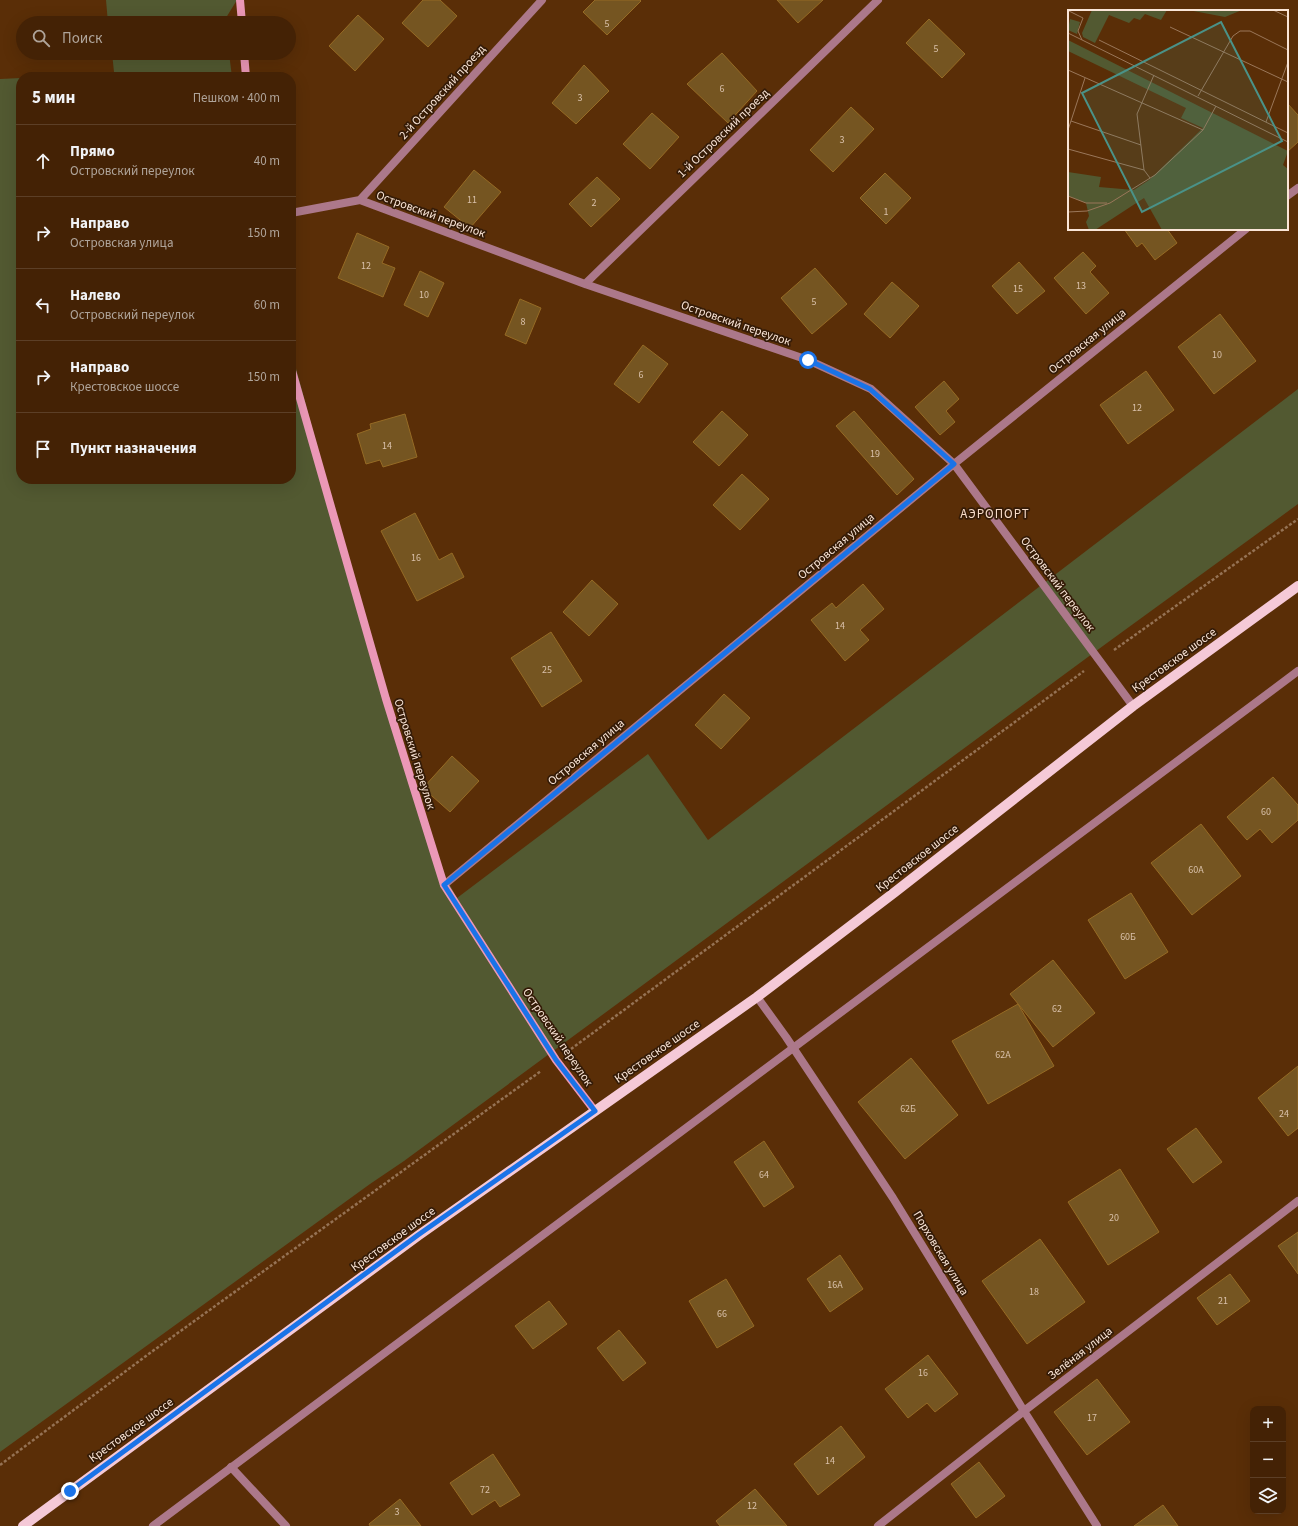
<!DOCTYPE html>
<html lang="ru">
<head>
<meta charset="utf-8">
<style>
  body { margin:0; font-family:"Source Sans 3",sans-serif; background:#4e2f13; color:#f1f3f6 }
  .controls { position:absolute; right:12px; bottom:12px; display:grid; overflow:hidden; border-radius:8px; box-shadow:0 4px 16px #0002 }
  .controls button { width:36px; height:36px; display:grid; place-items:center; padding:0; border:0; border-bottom:1px solid #5c3f27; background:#442205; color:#f1f3f6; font:20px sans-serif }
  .stop { position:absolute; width:12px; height:12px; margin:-9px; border:3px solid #1a73e8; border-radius:50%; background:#fff }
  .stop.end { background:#1a73e8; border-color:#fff; box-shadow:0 1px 4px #0008 }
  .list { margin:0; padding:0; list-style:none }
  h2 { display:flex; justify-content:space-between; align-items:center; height:52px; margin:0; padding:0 16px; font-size:17px }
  h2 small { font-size:13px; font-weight:400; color:#afa49a }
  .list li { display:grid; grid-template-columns:26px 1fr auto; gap:12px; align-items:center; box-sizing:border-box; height:72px; padding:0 16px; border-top:1px solid #5c3f27 }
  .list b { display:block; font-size:15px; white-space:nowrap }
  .list p { margin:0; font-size:13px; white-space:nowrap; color:#afa49a }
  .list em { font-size:13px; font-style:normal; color:#afa49a }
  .icon { flex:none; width:22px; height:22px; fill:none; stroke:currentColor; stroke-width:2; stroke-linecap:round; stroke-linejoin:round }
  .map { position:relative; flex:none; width:1298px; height:1526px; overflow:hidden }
  .search { position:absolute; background:#442205; box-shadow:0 4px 16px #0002; left:16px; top:16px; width:280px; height:44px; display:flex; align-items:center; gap:10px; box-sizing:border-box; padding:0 14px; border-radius:22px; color:#afa49a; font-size:15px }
  .panel { position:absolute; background:#442205; box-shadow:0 4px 16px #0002; left:16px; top:72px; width:280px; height:412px; border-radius:16px }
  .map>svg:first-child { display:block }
  .green { fill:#525931 }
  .building { fill:#755521; stroke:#966b25 }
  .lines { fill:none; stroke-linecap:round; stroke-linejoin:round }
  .path { stroke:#957254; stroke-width:2.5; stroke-dasharray:3 2; stroke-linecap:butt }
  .lane { stroke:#ac788a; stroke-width:8 }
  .street { stroke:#ac788a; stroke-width:8 }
  .secondary { stroke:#eb98b7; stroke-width:8 }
  .primary { stroke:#f5c9d7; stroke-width:10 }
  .route { stroke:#1a73e8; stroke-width:5 }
  .labels { text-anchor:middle; stroke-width:3.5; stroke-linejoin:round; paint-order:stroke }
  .number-label { font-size:10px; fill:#d9c1aa }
  .street-label { font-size:12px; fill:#fae5d7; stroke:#341b07 }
  .neighbourhood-label { font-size:13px; letter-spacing:1px; fill:#f7dbc8; stroke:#341b07 }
  .inset-road { fill:none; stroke:#9a775a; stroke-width:1 }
  .view { fill:#4a9288; fill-opacity:0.15; stroke:#4a9288; stroke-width:2 }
  .inset-edge { fill:none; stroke:#fae5d7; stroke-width:2 }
</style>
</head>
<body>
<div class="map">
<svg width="1298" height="1526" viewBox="0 0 1298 1526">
  <rect width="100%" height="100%" fill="#5a2e07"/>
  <!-- green -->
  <path class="green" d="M 106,0 L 237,0 L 224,21 L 224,23 L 108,23 Z
    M 112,53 L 229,53 L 232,77 L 35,77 L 114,72 Z
    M 21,78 L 21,479 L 291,479 L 291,350 L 386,699 L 433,854 L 457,898 L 648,754 L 708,840 L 1298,389 L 1298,504 L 1107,643 L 404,1161 L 370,1184 L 0,1452 L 0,79 Z"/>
  <!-- building -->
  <path class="building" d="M 423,0 L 440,0 L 457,16 L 428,47 L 402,23 Z
    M 595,0 L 640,0 L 641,1 L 607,35 L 583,12 Z
    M 777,0 L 823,0 L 798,23 Z
    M 358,15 L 384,39 L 355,71 L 329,46 Z
    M 929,19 L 965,54 L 942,78 L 906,43 Z
    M 722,53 L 757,91 L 728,123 L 687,84 Z
    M 584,65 L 609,91 L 576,124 L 552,103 Z
    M 1287,103 L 1298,115 L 1298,142 L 1287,152 Z
    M 851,107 L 874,129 L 833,172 L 810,150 Z
    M 652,113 L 679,137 L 650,169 L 623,144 Z
    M 474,170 L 501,192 L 470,228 L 444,207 Z
    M 885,173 L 911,198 L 886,224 L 860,198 Z
    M 597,177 L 620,199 L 591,227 L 569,204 Z
    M 1124,229 L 1167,229 L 1177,243 L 1155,260 L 1142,243 L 1137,247 Z
    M 357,233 L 389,247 L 382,263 L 395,268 L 383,297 L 338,278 Z
    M 1083,252 L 1096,266 L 1090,272 L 1109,293 L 1086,314 L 1054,278 Z
    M 1019,262 L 1045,291 L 1017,314 L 992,286 Z
    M 815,268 L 847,304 L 812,334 L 781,298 Z
    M 420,271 L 444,283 L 428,317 L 404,305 Z
    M 892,282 L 919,306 L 890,338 L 864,314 Z
    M 520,299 L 541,308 L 526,344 L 505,335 Z
    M 1220,314 L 1256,361 L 1214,394 L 1178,347 Z
    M 643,345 L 668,364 L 639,403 L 614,384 Z
    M 1146,371 L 1174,410 L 1128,444 L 1100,405 Z
    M 944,381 L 959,399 L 946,411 L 955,422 L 940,435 L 915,407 Z
    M 722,411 L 748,435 L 719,466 L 693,442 Z
    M 854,411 L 914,479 L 897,495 L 836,426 Z
    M 405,414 L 417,457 L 383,467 L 380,460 L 366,464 L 357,434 L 371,429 L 370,424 Z
    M 742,474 L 769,499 L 740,530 L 713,505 Z
    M 415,513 L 439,560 L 452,553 L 464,577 L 417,601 L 381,531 Z
    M 592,580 L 618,604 L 589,636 L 563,612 Z
    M 863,584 L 884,609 L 860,630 L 869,640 L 845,661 L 811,620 L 832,603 L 836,608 Z
    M 551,632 L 582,681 L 542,707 L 511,658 Z
    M 724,694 L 750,718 L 721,749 L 695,725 Z
    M 452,756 L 479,781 L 450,812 L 423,788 Z
    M 1273,777 L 1298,805 L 1298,820 L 1272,843 L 1260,829 L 1247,840 L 1227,817 Z
    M 1201,824 L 1241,876 L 1192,915 L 1151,863 Z
    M 1131,893 L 1168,952 L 1125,979 L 1088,920 Z
    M 1053,960 L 1095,1013 L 1053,1047 L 1010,994 Z
    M 1018,1004 L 1054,1066 L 988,1104 L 952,1041 Z
    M 911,1058 L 958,1115 L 905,1159 L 858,1102 Z
    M 1298,1066 L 1298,1128 L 1288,1136 L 1258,1098 Z
    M 1196,1128 L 1222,1162 L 1193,1183 L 1167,1149 Z
    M 764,1141 L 794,1187 L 764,1207 L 734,1162 Z
    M 1120,1169 L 1159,1232 L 1108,1265 L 1068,1202 Z
    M 1298,1232 L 1298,1274 L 1278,1246 Z
    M 1040,1239 L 1085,1302 L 1027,1344 L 982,1281 Z
    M 840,1255 L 863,1289 L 830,1312 L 807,1279 Z
    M 1230,1274 L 1250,1301 L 1217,1325 L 1197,1298 Z
    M 726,1279 L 754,1326 L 717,1348 L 689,1301 Z
    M 549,1301 L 567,1324 L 533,1349 L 515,1326 Z
    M 619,1330 L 646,1363 L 623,1381 L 597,1348 Z
    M 928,1355 L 958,1394 L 935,1412 L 927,1403 L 908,1418 L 885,1389 Z
    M 1097,1379 L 1130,1422 L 1087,1455 L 1054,1412 Z
    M 841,1426 L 865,1457 L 818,1495 L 794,1464 Z
    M 493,1454 L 520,1495 L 500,1507 L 495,1500 L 472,1515 L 450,1483 Z
    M 979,1462 L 1005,1496 L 976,1518 L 951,1484 Z
    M 755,1489 L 787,1526 L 720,1526 L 716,1521 Z
    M 400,1499 L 421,1526 L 370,1526 L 369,1524 Z
    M 1163,1505 L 1178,1526 L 1134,1526 Z"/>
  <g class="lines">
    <!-- path -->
    <path class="path" d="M 1114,650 L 1298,519
      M 571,1049 L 1084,671
      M 0,1465 L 150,1353 L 541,1071"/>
    <!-- lane -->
    <path class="lane" d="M 153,1526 L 1298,671"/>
    <!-- street -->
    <path class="street" d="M 1287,196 L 1298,188
      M 360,200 L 542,0
      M 291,213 L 360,200 L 585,284 L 808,360 L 871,389 L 954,464 L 1133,706
      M 585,284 L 878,0
      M 444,885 L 954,464 L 1246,229
      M 757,997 L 786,1037 L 893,1198 L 1024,1411 L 1097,1526
      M 231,1467 L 286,1526
      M 878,1526 L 1024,1411 L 1298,1201"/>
    <!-- secondary -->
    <path class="secondary" d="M 240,0 L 242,23
      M 244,53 L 246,77
      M 291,367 L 386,699 L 444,885 L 556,1060 L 595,1111"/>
    <!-- primary -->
    <path class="primary" d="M 23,1526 L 419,1235 L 757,997 L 895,892 L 1133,706 L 1298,586"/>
  </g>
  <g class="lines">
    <!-- route -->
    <path class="route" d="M 70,1491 L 418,1235 L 595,1111 L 556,1060 L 444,885 L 954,464 L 870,389 L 808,360"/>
  </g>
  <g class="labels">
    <!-- number labels -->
    <g class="number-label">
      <text x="607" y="27">5</text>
      <text x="936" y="52">5</text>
      <text x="722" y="92">6</text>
      <text x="580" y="101">3</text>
      <text x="842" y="143">3</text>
      <text x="472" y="203">11</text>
      <text x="594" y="206">2</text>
      <text x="886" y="215">1</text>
      <text x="366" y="269">12</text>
      <text x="1081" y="289">13</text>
      <text x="1018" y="292">15</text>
      <text x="424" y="298">10</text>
      <text x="814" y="305">5</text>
      <text x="523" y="325">8</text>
      <text x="1217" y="358">10</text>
      <text x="641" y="378">6</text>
      <text x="1137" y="411">12</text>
      <text x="387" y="449">14</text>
      <text x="875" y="457">19</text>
      <text x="416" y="561">16</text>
      <text x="840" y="629">14</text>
      <text x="547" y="673">25</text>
      <text x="1266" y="815">60</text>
      <text x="1196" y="873">60А</text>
      <text x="1128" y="940">60Б</text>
      <text x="1057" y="1012">62</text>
      <text x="1003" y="1058">62А</text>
      <text x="908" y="1112">62Б</text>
      <text x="1284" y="1117">24</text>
      <text x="764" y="1178">64</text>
      <text x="1114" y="1221">20</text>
      <text x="835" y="1288">16А</text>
      <text x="1034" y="1295">18</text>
      <text x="1223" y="1304">21</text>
      <text x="722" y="1317">66</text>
      <text x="923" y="1376">16</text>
      <text x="1092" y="1421">17</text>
      <text x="830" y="1464">14</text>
      <text x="485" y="1493">72</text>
      <text x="752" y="1509">12</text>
      <text x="397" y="1515">3</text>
    </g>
    <!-- street labels -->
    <g class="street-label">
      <text transform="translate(442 92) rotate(-48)" y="4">2-й Островский проезд</text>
      <text transform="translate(723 133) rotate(-44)" y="4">1-й Островский проезд</text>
      <text transform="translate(431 214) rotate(20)" y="4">Островский переулок</text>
      <text transform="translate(736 323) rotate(19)" y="4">Островский переулок</text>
      <text transform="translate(1087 341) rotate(-39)" y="4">Островская улица</text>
      <text transform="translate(836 546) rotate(-40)" y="4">Островская улица</text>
      <text transform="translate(1058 584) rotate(53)" y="4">Островский переулок</text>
      <text transform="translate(1174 660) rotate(-36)" y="4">Крестовское шоссе</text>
      <text transform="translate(586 752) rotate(-40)" y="4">Островская улица</text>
      <text transform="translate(415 754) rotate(73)" y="4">Островский переулок</text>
      <text transform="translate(917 858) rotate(-38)" y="4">Крестовское шоссе</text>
      <text transform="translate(558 1037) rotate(56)" y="4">Островский переулок</text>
      <text transform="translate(657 1051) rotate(-35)" y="4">Крестовское шоссе</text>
      <text transform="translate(393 1239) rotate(-36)" y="4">Крестовское шоссе</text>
      <text transform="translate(941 1253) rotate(59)" y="4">Порховская улица</text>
      <text transform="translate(1080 1353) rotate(-38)" y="4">Зелёная улица</text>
      <text transform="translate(131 1430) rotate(-36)" y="4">Крестовское шоссе</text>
    </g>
    <!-- neighbourhood labels -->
    <g class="neighbourhood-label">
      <text x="995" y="518">АЭРОПОРТ</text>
    </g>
  </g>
  <!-- overview -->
  <g transform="translate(1068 10)">
    <rect width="220" height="220" fill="#5a2e07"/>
    <path d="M 24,0 L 99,0 L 93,10 L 77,4 L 72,10 L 66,8 L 61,13 L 41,5 L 27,33 L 15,27 L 14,23 ZM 120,0 L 174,0 L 157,7 ZM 2,9 L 12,12 L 9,24 L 0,20 ZM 0,30 L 220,141 L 215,155 L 220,159 L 220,220 L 94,220 L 76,188 L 27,220 L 21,220 L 18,212 L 21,206 L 18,193 L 0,186 L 0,162 L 33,167 L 31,177 L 66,180 L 81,170 L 135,118 L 113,108 L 118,98 L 0,41 Z" fill="#525931"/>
    <path class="inset-road" d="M 205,0 L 220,7M 0,3 L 1,1 L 15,8 L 10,21 L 14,30M 102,17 L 220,72M 0,23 L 220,132M 31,30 L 220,123M 0,60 L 135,120M 130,86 L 165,26 L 172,21 L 182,21 L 220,40M 3,111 L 73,135M 198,112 L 220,52M 0,120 L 17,68M 0,139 L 76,160M 82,168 L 76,160 L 69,104 L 86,65M 0,186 L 18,193 L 39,193M 0,202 L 19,201 L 42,193 L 87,165 L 135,120 L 148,96"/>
    <path class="view" d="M 153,12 L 214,131 L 74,202 L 14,83 Z"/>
    <rect width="220" height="220" class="inset-edge"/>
  </g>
</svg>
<div class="controls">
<button>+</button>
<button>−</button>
<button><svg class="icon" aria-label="layers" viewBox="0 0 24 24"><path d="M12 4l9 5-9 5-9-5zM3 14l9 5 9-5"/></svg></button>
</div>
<div class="stop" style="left:808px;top:360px"></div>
<div class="stop end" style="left:70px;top:1491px"></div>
<div class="search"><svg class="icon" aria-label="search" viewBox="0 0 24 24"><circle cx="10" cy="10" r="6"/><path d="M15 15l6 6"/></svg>Поиск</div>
<section class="panel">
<h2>5 мин<small>Пешком · 400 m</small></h2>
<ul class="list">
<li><svg class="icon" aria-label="ahead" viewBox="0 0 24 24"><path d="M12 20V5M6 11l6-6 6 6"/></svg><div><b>Прямо</b><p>Островский переулок</p></div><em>40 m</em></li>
<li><svg class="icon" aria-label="right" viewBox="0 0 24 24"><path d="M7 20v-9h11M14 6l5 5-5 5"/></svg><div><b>Направо</b><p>Островская улица</p></div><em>150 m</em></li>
<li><svg class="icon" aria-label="left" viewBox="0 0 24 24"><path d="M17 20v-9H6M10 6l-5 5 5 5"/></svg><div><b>Налево</b><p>Островский переулок</p></div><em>60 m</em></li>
<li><svg class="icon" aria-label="right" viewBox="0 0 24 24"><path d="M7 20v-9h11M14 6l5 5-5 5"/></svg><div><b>Направо</b><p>Крестовское шоссе</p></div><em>150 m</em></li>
<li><svg class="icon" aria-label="arrive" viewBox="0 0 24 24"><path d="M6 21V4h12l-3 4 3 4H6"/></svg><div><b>Пункт назначения</b></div></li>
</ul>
</section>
</div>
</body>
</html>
